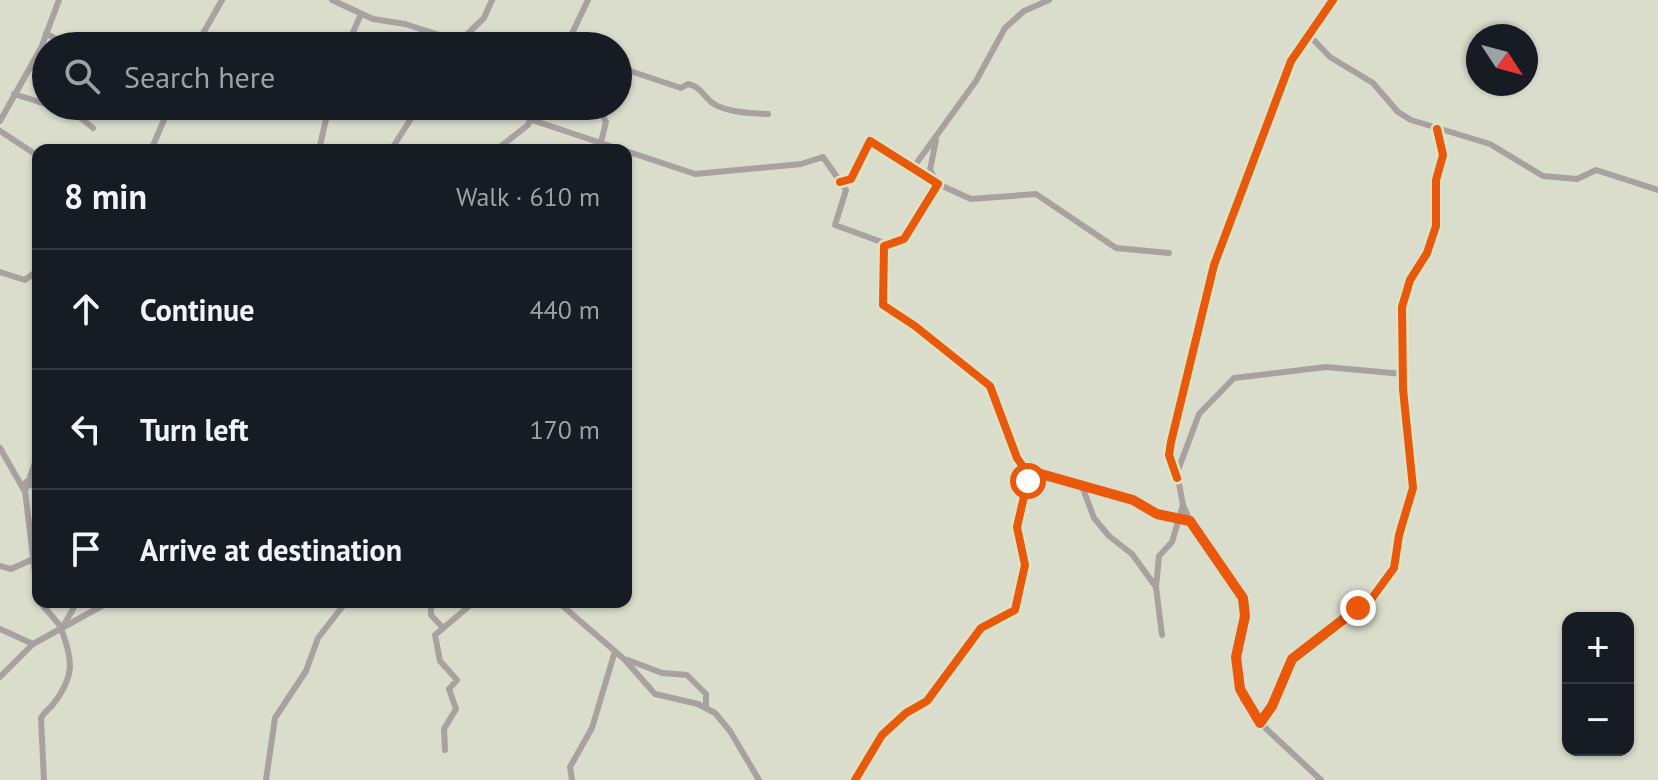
<!DOCTYPE html>
<html lang="en">
<head>
<meta charset="utf-8">
<style>
  body { margin:0; font-family:"PT Sans",sans-serif; background:#20242c; color:#f1f3f6 }
  .controls { position:absolute; right:24px; bottom:24px; display:grid; overflow:hidden; border-radius:16px; box-shadow:0 2px 6px #0004 }
  .controls button { width:72px; height:72px; display:grid; place-items:center; padding:0; border:0; border-bottom:2px solid #363941; background:#171b24; color:#f1f3f6; font:40px sans-serif }
  .compass { position:absolute; left:1466px; top:24px; width:72px; height:72px; border-radius:50%; background:#171b24; box-shadow:0 2px 6px #0004; rotate:126deg }
  .stop { position:absolute; width:24px; height:24px; margin:-18px; border:6px solid #ea580c; border-radius:50%; background:#fff }
  .stop.end { background:#ea580c; border-color:#fff; box-shadow:0 2px 8px #0008 }
  .list { margin:0; padding:0; list-style:none }
  h2 { display:flex; justify-content:space-between; align-items:center; height:104px; margin:0; padding:0 32px; font-size:34px }
  h2 small { font-size:26px; font-weight:400; color:#9ea1a6 }
  .list li { display:grid; grid-template-columns:52px 1fr auto; gap:24px; align-items:center; box-sizing:border-box; height:120px; padding:0 32px; border-top:2px solid #363941 }
  .list b { display:block; font-size:30px; white-space:nowrap }
  .list em { font-size:26px; font-style:normal; color:#9ea1a6 }
  .icon { flex:none; width:44px; height:44px; fill:none; stroke:currentColor; stroke-width:2; stroke-linecap:round; stroke-linejoin:round }
  .map { position:relative; flex:none; width:1658px; height:780px; overflow:hidden }
  .search { position:absolute; background:#171b24; box-shadow:0 2px 6px #0004; left:32px; top:32px; width:600px; height:88px; display:flex; align-items:center; gap:20px; box-sizing:border-box; padding:0 28px; border-radius:44px; color:#9ea1a6; font-size:30px }
  .panel { position:absolute; background:#171b24; box-shadow:0 2px 6px #0004; left:32px; top:144px; width:600px; height:464px; border-radius:16px }
  .map>svg:first-child { display:block }
  .lines { fill:none; stroke-linecap:round; stroke-linejoin:round }
  .minor { stroke:#a9a1a0; stroke-width:6 }
  .cycleway-casing { stroke:#dfe3c6; stroke-width:13 }
  .cycleway { stroke:#e8590c; stroke-width:8 }
  .route { stroke:#ea580c; stroke-width:10 }
</style>
</head>
<body>
<div class="map">
<svg width="1658" height="780" viewBox="0 0 1658 780">
  <rect width="100%" height="100%" fill="#daddcc"/>
  <g class="lines">
    <!-- minor -->
    <path class="minor" d="M 332,0 L 373,19 L 405,24 L 474,46
      M 46,33 L 67,46
      M 1309,35 L 1330,57 L 1373,83 L 1398,112 L 1411,120 L 1490,144 L 1543,176 L 1577,179 L 1596,170 L 1658,190
      M 459,42 L 484,18 L 492,0
      M 196,46 L 222,0
      M 347,46 L 361,14
      M 566,46 L 588,0
      M 618,67 L 681,88 L 688,84 C 702,87 703,97 714,104 C 729,113 751,113 768,114
      M 14,94 L 46,104
      M 56,106 L 72,111 L 93,128
      M 598,106 L 606,122 L 601,142
      M 532,120 L 622,150
      M 0,121 L 41,48 L 59,0
      M 0,131 L 38,156
      M 151,150 L 170,106
      M 319,150 L 329,106
      M 391,150 L 419,106
      M 496,150 L 528,125 L 537,106
      M 626,151 L 695,174 L 801,164 L 823,157 L 846,190 L 835,225 L 887,244
      M 913,168 L 976,81 L 1005,28 L 1024,11 L 1049,0
      M 935,179 L 930,170 L 936,140
      M 840,182 L 851,179 L 870,141 L 938,184 L 904,239 L 884,246 L 883,305 L 915,326 L 990,386 L 1017,458 L 1029,475 L 1017,527 L 1025,565 L 1015,610 L 981,628 L 927,701 L 906,713 L 882,735 L 855,780
      M 938,184 L 971,199 L 1036,194 L 1116,248 L 1169,253
      M 0,272 L 25,280 L 33,274 L 38,275
      M 0,448 L 24,490
      M 38,454 L 25,491 L 38,597
      M 1027,470 L 1133,500 L 1157,514 L 1190,521
      M 1177,478 L 1169,455 L 1171,442 L 1214,265 L 1291,61 L 1333,0
      M 26,482 L 38,489
      M 1082,486 L 1094,518 L 1109,536 L 1132,554 L 1156,587 L 1162,635
      M 0,566 L 11,569 L 31,560
      M 1156,587 L 1159,556 L 1172,542 L 1183,505
      M 40,602 L 62,628
      M 431,602 L 431,615 L 443,628
      M 558,602 L 624,659 L 655,694 L 698,704 L 715,713 L 730,731 L 759,780
      M 65,623 L 77,602
      M 0,629 L 33,644
      M 628,660 L 662,673 L 687,675 L 706,694 L 706,707
      M 0,677 L 33,644 L 109,602
      M 1260,723 L 1272,706 L 1292,659 L 1372,598 L 1394,568 L 1399,535 L 1413,488 L 1403,389 L 1402,307 L 1410,280 L 1427,253 L 1436,226 L 1436,180 L 1443,155 L 1437,129
      M 445,750 L 444,729 L 456,709 L 449,689 L 457,680 L 440,661 L 435,635 L 474,602
      M 44,780 L 41,718 C 45,711 50,709 54,703 C 76,674 72,660 61,628
      M 266,780 L 275,718 L 306,671 L 318,638 L 346,602
      M 572,780 L 570,767 L 592,728 L 615,651
      M 1321,780 L 1260,723 L 1243,699 L 1236,657 L 1245,616 L 1243,598 L 1190,521 L 1183,505 L 1177,473 L 1199,414 L 1234,378 L 1326,367 L 1403,374"/>
    <defs>
      <path id="cycleway" d="M 840,182 L 851,179 L 870,141 L 938,184 L 904,239 L 884,246 L 883,305 L 915,326 L 990,386 L 1017,458 L 1029,475 L 1017,527 L 1025,565 L 1015,610 L 981,628 L 927,701 L 906,713 L 882,735 L 855,780
        M 1177,478 L 1169,455 L 1171,442 L 1214,265 L 1291,61 L 1333,0
        M 1260,723 L 1272,706 L 1292,659 L 1372,598 L 1394,568 L 1399,535 L 1413,488 L 1403,389 L 1402,307 L 1410,280 L 1427,253 L 1436,226 L 1436,180 L 1443,155 L 1437,129"/>
    </defs>
    <!-- cycleway casing -->
    <use href="#cycleway" class="cycleway-casing"/>
    <!-- cycleway -->
    <use href="#cycleway" class="cycleway"/>
  </g>
  <g class="lines">
    <!-- route -->
    <path class="route" d="M 1028,481 L 1027,470 L 1133,500 L 1157,514 L 1190,521 L 1243,598 L 1245,616 L 1236,657 L 1240,689 L 1260,723 L 1272,706 L 1292,659 L 1358,608"/>
  </g>
</svg>
<div class="controls">
<button>+</button>
<button>−</button>
</div>
<svg class="compass" viewBox="-18 -18 36 36"><path d="M0-13l5 13h-10z" fill="#e53935"/><path d="M0 13l5-13h-10z" fill="#9ea1a6"/></svg>
<div class="stop" style="left:1028px;top:481px"></div>
<div class="stop end" style="left:1358px;top:608px"></div>
<div class="search"><svg class="icon" aria-label="search" viewBox="0 0 24 24"><circle cx="10" cy="10" r="6"/><path d="M15 15l6 6"/></svg>Search here</div>
<section class="panel">
<h2>8 min<small>Walk · 610 m</small></h2>
<ul class="list">
<li><svg class="icon" aria-label="ahead" viewBox="0 0 24 24"><path d="M12 20V5M6 11l6-6 6 6"/></svg><div><b>Continue</b></div><em>440 m</em></li>
<li><svg class="icon" aria-label="left" viewBox="0 0 24 24"><path d="M17 20v-9H6M10 6l-5 5 5 5"/></svg><div><b>Turn left</b></div><em>170 m</em></li>
<li><svg class="icon" aria-label="arrive" viewBox="0 0 24 24"><path d="M6 21V4h12l-3 4 3 4H6"/></svg><div><b>Arrive at destination</b></div></li>
</ul>
</section>
</div>
</body>
</html>
